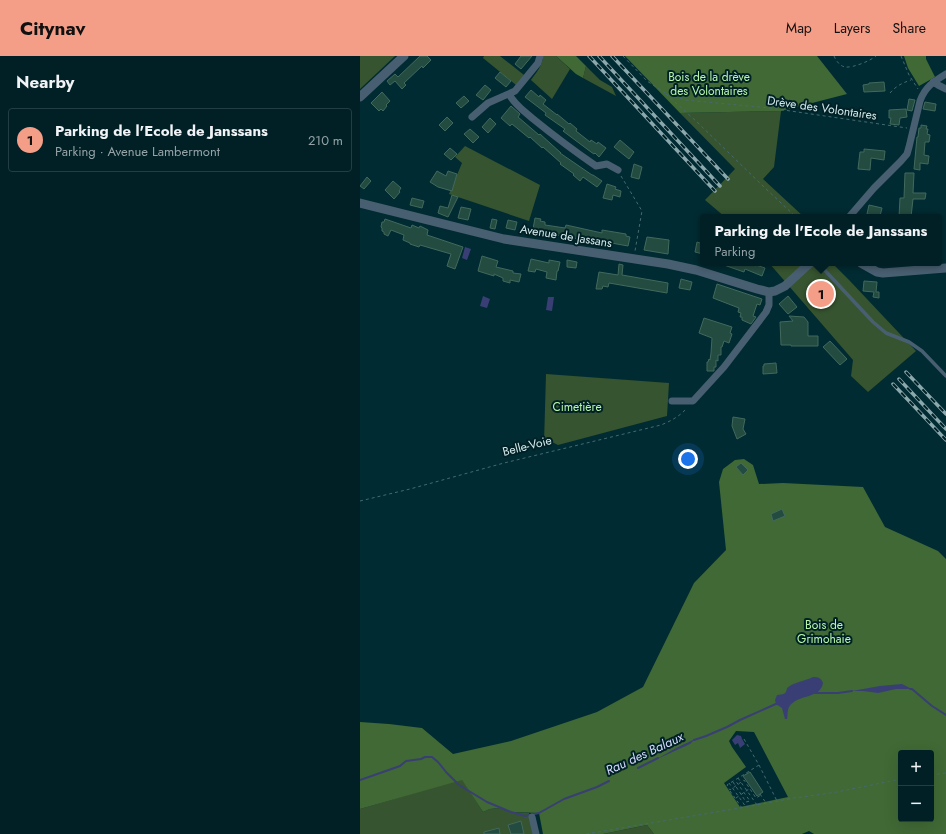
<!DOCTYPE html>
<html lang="en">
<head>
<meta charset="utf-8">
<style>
  body { margin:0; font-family:Jost,sans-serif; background:#0e2d32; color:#f1f3f6 }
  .controls { position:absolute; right:12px; bottom:12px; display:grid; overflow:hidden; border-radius:4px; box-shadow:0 4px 16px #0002 }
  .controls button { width:36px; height:36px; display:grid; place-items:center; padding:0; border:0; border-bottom:1px solid #223e43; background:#002026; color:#f1f3f6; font:20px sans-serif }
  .you { position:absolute; left:328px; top:403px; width:14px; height:14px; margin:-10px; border:3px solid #fff; border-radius:50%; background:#1a73e8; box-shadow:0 0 0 6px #1a73e833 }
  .badge { display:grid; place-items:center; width:26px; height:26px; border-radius:50%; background:#f49e87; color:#111; font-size:13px; font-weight:700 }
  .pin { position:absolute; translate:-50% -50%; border:2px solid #fff; box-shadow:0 1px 4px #0006 }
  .popup { position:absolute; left:340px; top:158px; width:242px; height:52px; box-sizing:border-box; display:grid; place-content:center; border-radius:4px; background:#002026; filter:drop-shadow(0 1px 3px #0005); font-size:13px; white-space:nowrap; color:#95a3a7 }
  .popup b { font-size:15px; color:#f1f3f6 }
  .popup::after { content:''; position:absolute; left:50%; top:100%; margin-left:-8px; border:8px solid transparent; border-top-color:#002026 }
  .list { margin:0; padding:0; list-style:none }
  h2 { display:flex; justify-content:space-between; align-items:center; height:52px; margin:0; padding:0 16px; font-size:17px }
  h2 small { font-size:13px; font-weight:400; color:#95a3a7 }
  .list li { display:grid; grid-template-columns:26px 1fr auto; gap:12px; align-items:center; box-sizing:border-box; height:64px; margin:0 8px 8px; padding:0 8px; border:1px solid #223e43; border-radius:4px }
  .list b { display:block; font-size:15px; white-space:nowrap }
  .list p { margin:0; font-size:13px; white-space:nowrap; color:#95a3a7 }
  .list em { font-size:13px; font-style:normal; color:#95a3a7 }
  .map { position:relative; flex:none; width:586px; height:778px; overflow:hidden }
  header { display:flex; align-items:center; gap:24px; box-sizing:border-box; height:56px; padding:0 20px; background:#f49e87; color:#111 }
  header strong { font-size:19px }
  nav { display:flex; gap:22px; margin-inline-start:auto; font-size:14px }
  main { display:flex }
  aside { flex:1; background:#002026 }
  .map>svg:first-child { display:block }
  .green { fill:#36542f }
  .forest { fill:#406935; fill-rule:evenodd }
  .water { fill:#393f74 }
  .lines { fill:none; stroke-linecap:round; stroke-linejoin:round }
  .stream { stroke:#393f74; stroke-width:2 }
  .building { fill:#244b40; stroke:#42695d }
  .path { stroke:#456a70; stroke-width:1; stroke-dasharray:3 3; stroke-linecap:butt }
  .service { stroke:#485f71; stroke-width:3.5 }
  .minor { stroke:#485f71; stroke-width:7 }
  .tertiary { stroke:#485f71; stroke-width:9 }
  .rail-casing { stroke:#8ba8ad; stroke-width:3.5 }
  .rail { stroke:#002125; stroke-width:2; stroke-dasharray:6; stroke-linecap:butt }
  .labels { text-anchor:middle; stroke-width:4; stroke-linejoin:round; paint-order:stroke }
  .park-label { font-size:12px; fill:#b9f7aa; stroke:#002125 }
  .street-label { font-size:12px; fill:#d6ecf0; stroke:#002125 }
  .water-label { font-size:13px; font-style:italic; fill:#d4dafd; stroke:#002125 }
</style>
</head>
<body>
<header>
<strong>Citynav</strong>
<nav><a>Map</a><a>Layers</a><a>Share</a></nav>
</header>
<main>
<aside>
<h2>Nearby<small></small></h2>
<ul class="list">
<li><span class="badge">1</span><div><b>Parking de l'Ecole de Janssans</b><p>Parking · Avenue Lambermont</p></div><em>210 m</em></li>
</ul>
</aside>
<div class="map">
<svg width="586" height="778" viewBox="0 0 586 778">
  <rect width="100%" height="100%" fill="#002b32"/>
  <!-- green -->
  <path class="green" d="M 0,0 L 35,0 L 0,33 Z
    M 124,0 L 140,0 L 164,19 L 156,29 L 123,2 Z
    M 183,0 L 196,0 L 210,13 L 192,43 L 171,24 C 176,17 183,9 183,0 Z
    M 226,10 L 240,24 L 252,31 L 256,40 L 223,22 Z
    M 421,55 L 414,111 L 403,123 L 444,161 L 365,161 L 345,144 L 375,113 L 320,57 Z
    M 105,90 L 180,129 L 169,165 L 89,138 L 102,107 L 95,101 Z
    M 409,207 L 472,207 L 490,225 L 556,295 L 508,336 L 491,320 L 493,304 Z
    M 186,318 L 309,327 L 307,360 L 198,389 L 194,387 L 184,387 Z
    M 102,723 L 123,756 L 130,753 L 138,752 L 150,756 L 169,757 L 173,778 L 0,778 L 0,753 Z
    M 287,769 L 294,778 L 243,778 Z"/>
  <!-- forest -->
  <path class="forest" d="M 196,0 L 216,0 L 226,10 L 223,22 L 216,18 Z
    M 265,0 L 457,0 L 487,38 L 421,55 L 320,57 Z
    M 544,0 L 566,0 L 566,3 L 575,21 L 559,30 L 548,12 Z
    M 384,403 L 393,409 L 399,428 L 423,427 L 503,431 L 525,471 L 578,495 L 586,503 L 586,778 L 454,778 L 449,775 L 442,778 L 294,778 L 287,769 L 243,778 L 183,778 L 179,757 L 150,756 L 138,752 L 130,753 L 123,756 L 102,724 L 0,753 L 0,666 L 29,668 L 62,672 L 93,698 L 151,685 L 237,656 L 283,631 L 334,527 L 366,494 L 359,426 L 363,413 L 375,404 ZM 376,675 L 394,676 L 428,741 L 380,751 L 364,727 L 386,711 L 372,691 L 369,685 ZM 541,697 L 571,697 L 571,763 L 541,763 Z"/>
  <!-- water -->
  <path class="water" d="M 105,191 L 111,193 L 107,204 L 102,202 Z
    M 123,240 L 130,243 L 127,252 L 120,250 Z
    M 188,241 L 194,241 L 192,255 L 186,254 Z
    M 453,621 C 459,621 461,622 463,627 C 460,644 438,637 429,651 C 427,655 428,659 427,663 L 425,663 L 422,652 L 416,648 L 415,644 L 417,639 C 423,638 426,639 427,632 C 434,626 445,625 453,621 Z
    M 542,628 L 552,633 L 536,633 L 518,637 L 503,635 L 492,635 L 520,630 Z
    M 377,679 L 381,680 L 382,683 L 385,688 L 380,692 L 378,687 L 375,689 L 372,684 Z
    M 335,683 L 330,688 L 295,704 L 316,692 Z"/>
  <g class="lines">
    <!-- stream -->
    <path class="stream" d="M 550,633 L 552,633 L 572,650 L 586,659
      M 455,637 L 478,637 L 492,635
      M 334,684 L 346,680 L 367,671 L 380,664 L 418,647
      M 278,712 L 298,702
      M 0,724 L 40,710 L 46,705 L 61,703 L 65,701 L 72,701 L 78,706 L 86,716 L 99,729 L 127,746 L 151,756 L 165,760 L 179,757 L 204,743 L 237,731 L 249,725"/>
  </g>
  <!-- building -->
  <path class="building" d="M 60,0 L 67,0 L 71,4 L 63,12 L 62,10 L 44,27 L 46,29 L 42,33 L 35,25 L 30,29 L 27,25 L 35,18 L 38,21 Z
    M 161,0 L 172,0 L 161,13 L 155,8 Z
    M 140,16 L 151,25 L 146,31 L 135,22 Z
    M 524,26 L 525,35 L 504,36 L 503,29 L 509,28 L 509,27 Z
    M 125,29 L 131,34 L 123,44 L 116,39 Z
    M 171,34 L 179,41 L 180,39 L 186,44 L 183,48 L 197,59 L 197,58 L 209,68 L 210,67 L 217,73 L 216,75 L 230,86 L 231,84 L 237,88 L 238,86 L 246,92 L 239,101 L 235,97 L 234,98 L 231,96 L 203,75 L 205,73 L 185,59 L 186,57 L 165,41 Z
    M 22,36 L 30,45 L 26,49 L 27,50 L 23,55 L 21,53 L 19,55 L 11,47 Z
    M 104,40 L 109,45 L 101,52 L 96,47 Z
    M 549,43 L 555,44 L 552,55 L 547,54 Z
    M 565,46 L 576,48 L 575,55 L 563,53 Z
    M 151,50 L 160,58 L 158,61 L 179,79 L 180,78 L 201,97 L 200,97 L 232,119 L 233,119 L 242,125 L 237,131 L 223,121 L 220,125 L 213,119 L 214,118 L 200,108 L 201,107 L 183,91 L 182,92 L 170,81 L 169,82 L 152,68 L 150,70 L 141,62 Z
    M 546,53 L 547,61 L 540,62 L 539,69 L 530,68 L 531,62 L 529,62 L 529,54 Z
    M 87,61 L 93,67 L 85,75 L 79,69 Z
    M 130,62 L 136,68 L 128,77 L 122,71 Z
    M 561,69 L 567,70 L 566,73 L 568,73 L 567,78 L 570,79 L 569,86 L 565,86 L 564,99 L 569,100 L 568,108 L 560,107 L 560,114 L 554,113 L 557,81 L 558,81 L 559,72 L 561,72 Z
    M 110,73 L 119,81 L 113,87 L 104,78 Z
    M 260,84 L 274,96 L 269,103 L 254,91 Z
    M 90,92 L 97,98 L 91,104 L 84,98 Z
    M 504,93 L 525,95 L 524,104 L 511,102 L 510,114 L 498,113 L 500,96 L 504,96 Z
    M 274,108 L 282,111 L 279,123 L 271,121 Z
    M 77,115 L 86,120 L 88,115 L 97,118 L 92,135 L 78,131 L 70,126 Z
    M 545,117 L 554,117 L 553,137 L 566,137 L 565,143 L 553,143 L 551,161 L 539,161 L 540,142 L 544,142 Z
    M 7,121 L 11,125 L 4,133 L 0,130 Z
    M 33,125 L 41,132 L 39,135 L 40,136 L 34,143 L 25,134 Z
    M 247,128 L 256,131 L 255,133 L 261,135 L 260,141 L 253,139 L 252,144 L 243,142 Z
    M 92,139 L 98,141 L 88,161 L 78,157 L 80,150 L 88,152 Z
    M 52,142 L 64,145 L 62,152 L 50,149 Z
    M 509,149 L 522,152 L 520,160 L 507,158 Z
    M 101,151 L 111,153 L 108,164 L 98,162 Z
    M 175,162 L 181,163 L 180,165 L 185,166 L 185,169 L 205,172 L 206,169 L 242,177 L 242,174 L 266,178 L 266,180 L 270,181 L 268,190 L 246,186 L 246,188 L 180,176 L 180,175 L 173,173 Z
    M 25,163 L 51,172 L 52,169 L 59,172 L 60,170 L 68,174 L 67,179 L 103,191 L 95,213 L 87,210 L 91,198 L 60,189 L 59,191 L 50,188 L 50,187 L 43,184 L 44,179 L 31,174 L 28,180 L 24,178 L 24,176 L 22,175 L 22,172 L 21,171 L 22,166 L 24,166 Z
    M 132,163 L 137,164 L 135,173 L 130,172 Z
    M 148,164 L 157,166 L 155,174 L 146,172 Z
    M 287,181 L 309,184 L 308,198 L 284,194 Z
    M 337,186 L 343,188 L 343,198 L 335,196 Z
    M 122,200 L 138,205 L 136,211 L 153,215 L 153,217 L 161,218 L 159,226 L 150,224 L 150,227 L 143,225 L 143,222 L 134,218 L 134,220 L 118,215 Z
    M 171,203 L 189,207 L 189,204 L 200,206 L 198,215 L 197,215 L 196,224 L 186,222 L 187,216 L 176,213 L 175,216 L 168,215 Z
    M 207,204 L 217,206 L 216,212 L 207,211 Z
    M 361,207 L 387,207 L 396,210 L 396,209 L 405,212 L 402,220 L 385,213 L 384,216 L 361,208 Z
    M 259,208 L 263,209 L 262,219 L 308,227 L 307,237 L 249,227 L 248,231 L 243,230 L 242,233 L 236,233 L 239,216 L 258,219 Z
    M 321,223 L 332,226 L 330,234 L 319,232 Z
    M 504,225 L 517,226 L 516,236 L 519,236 L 519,242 L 513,241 L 514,236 L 503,235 Z
    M 357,228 L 402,243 L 400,249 L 397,248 L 393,260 L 396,261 L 391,268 L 382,264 L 382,261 L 380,261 L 381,257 L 378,256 L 379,252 L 353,242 Z
    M 428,240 L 437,251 L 428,258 L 419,248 Z
    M 429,260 L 444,261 L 448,266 L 448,280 L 458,280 L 458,290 L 431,290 L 431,289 L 421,289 L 420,266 L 433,265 Z
    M 344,262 L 372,271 L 370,277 L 372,278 L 369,287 L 364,285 L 362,291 L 361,291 L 361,299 L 358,299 L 358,305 L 356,304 L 356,311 L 354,311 L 354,315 L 347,315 L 347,306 L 348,306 L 349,303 L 350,304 L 351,297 L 352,282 L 339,277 Z
    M 470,285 L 487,303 L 480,309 L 463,291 Z
    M 416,307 L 417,317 L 403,318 L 403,310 L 404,310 L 404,308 Z
    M 373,361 L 385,363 L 383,373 L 386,378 L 377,383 L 372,370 Z
    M 381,407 L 388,414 L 383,419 L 376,411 Z
    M 422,453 L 425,460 L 413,465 L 411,458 Z
    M 390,716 L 403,736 L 397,740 L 383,720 Z
    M 161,765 L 164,778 L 151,778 L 148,769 Z
    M 139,772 L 140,778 L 124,778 L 124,776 Z"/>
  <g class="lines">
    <!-- path -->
    <path class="path" d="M 263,0 L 287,25 L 305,37 L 325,44 L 410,52 L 547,72
      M 474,0 C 476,5 480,10 485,11 C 493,12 510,5 516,0
      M 541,0 L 549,19 L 558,33
      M 530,37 C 536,30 542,27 551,24
      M 306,38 L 337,66 L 404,131 L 436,161
      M 261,120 L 282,155 L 275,195
      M 0,445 L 50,433 L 144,407 L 301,369 C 311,365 320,360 327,352
      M 384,683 L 399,709 L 417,745
      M 399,709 L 367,729 L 370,734 L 384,724 L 396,742 L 401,739
      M 571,719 L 586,717
      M 378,722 L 397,749
      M 373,726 L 386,746 L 390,745 L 375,724
      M 369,727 L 386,751
      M 370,735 L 382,752
      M 400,738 L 406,747
      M 376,742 L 389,733
      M 226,778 L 386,751 L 434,742 L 450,740 L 477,736 L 541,723"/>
    <!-- service -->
    <path class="service" d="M 458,207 L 513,266 L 526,277 L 549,286 L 562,295 L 586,320"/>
    <!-- minor -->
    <path class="minor" d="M 573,26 L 578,29 L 586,33
      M 149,38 C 154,48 164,55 172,62 C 193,79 214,95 236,110 L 247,108 L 258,114
      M 112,61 L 128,47 L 155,35 L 178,7 L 180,0
      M 489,161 L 514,132 L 541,105 L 547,98 L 549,91 L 560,45 C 565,31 573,26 586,18
      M 312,345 L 333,345 L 364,311 L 406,256 L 409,249 L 409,236
      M 172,761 L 176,778"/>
    <!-- tertiary -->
    <path class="tertiary" d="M 0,41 L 44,0
      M 0,147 L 144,183 L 308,208 L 336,214 L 397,233 L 409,236 L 415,235 L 425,230 L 450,207
      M 501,207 L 517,216 L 523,217 L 586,212"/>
    <defs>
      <path id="rail" d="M 229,0 L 355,135
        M 239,0 L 360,130
        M 252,0 L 368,123
        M 546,316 L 586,358
        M 539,323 L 586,373
        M 533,328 L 586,384"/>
    </defs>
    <!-- rail casing -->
    <use href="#rail" class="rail-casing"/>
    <!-- rail -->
    <use href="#rail" class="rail"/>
  </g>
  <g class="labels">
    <!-- park labels -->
    <g class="park-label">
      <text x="349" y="25">Bois de la drève<tspan x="349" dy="14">des Volontaires</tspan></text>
      <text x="217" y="355">Cimetière</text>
      <text x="464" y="573">Bois de<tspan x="464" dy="14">Grimohaie</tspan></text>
    </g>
    <!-- street labels -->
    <g class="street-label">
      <text transform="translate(462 52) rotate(8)" y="4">Drève des Volontaires</text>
      <text transform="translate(206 180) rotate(9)" y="4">Avenue de Jassans</text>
      <text transform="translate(167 390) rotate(-14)" y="4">Belle-Voie</text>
    </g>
    <!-- water labels -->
    <g class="water-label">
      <text transform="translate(284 697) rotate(-25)" y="5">Rau des Balaux</text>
    </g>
  </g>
</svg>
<div class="controls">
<button>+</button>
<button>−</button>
</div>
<div class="you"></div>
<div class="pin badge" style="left:461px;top:238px">1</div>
<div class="popup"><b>Parking de l'Ecole de Janssans</b>Parking</div>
</div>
</main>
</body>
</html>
